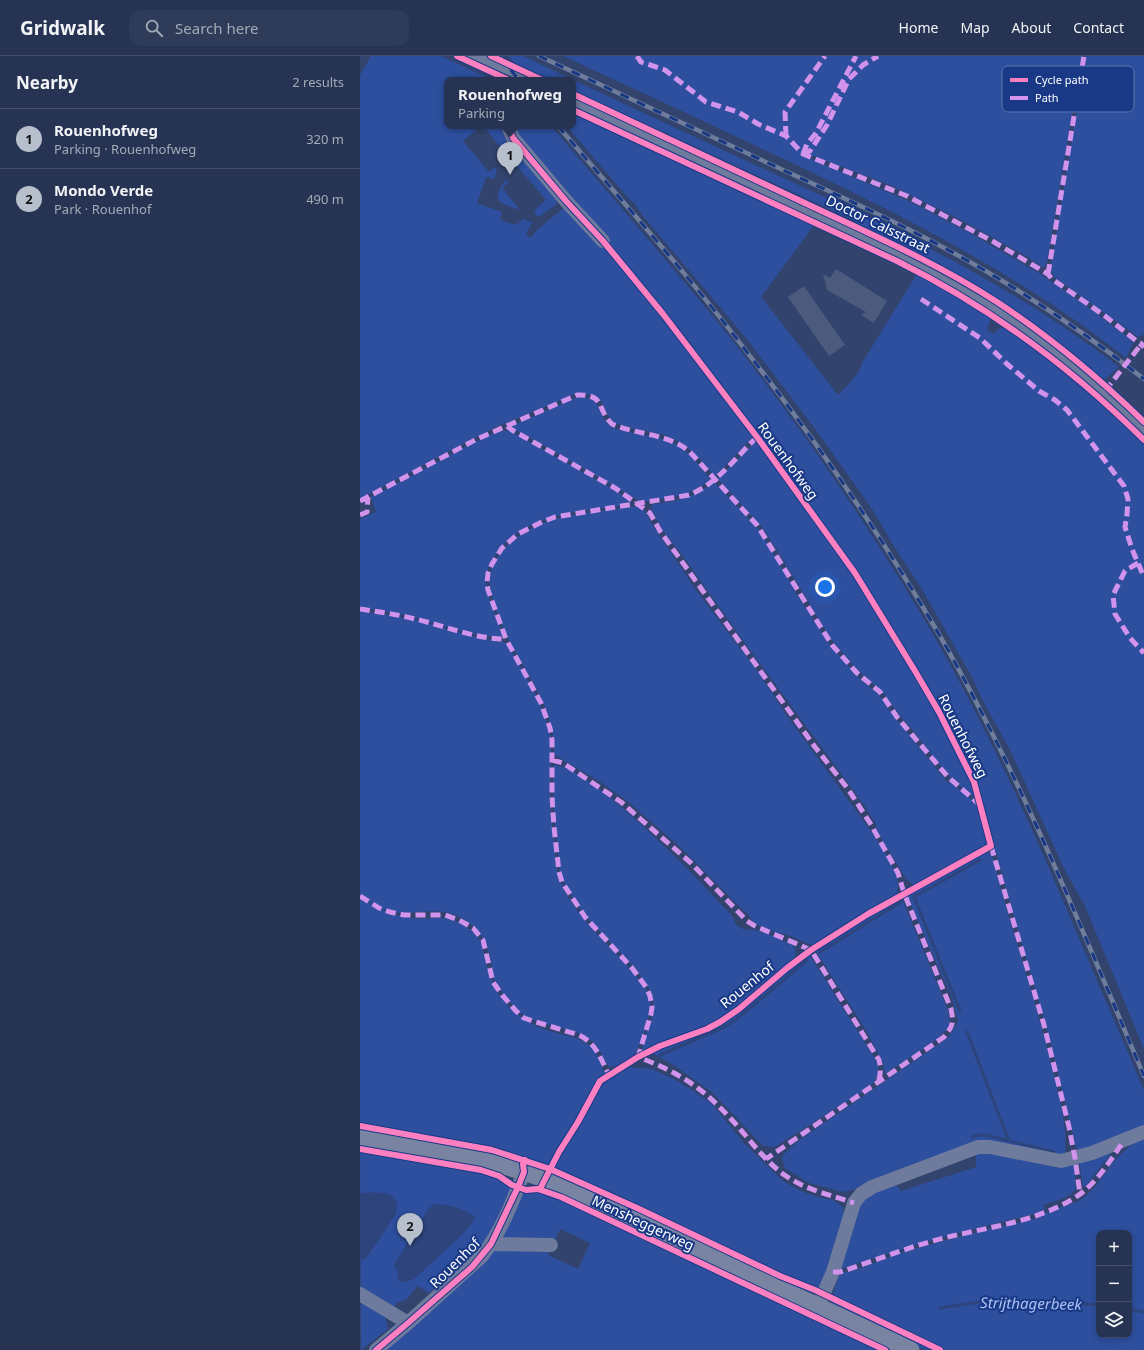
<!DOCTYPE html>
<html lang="en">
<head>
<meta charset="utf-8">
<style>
  body { margin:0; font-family:"Noto Sans",sans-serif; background:#2e3b59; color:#f1f3f6 }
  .controls { position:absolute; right:12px; bottom:12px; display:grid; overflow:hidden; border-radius:8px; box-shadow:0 2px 6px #0003 }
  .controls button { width:36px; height:36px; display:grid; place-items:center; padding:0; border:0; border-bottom:1px solid #424e69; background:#263352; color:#f1f3f6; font:20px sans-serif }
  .you { position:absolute; left:465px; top:531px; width:14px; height:14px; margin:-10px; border:3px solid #fff; border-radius:50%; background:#1a73e8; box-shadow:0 0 0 6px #1a73e833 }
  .badge { display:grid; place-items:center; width:26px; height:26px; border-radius:50%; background:#b7becc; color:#111; font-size:13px; font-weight:700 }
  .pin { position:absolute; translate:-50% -33px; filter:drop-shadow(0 1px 2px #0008) }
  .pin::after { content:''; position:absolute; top:21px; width:14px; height:12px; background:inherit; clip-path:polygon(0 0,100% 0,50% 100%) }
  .popup { position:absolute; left:84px; top:21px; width:132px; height:52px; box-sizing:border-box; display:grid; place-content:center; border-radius:8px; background:#263352; filter:drop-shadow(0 1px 3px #0005); font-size:13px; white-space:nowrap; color:#a4aab8 }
  .popup b { font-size:15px; color:#f1f3f6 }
  .popup::after { content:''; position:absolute; left:50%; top:100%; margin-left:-8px; border:8px solid transparent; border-top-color:#263352 }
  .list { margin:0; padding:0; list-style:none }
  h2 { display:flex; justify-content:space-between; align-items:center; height:52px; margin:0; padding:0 16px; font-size:17px }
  h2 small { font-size:13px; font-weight:400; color:#a4aab8 }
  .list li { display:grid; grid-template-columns:26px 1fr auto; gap:12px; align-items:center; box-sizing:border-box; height:60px; padding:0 16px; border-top:1px solid #424e69 }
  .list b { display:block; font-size:15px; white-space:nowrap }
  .list p { margin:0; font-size:13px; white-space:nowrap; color:#a4aab8 }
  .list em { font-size:13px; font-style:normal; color:#a4aab8 }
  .icon { flex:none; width:22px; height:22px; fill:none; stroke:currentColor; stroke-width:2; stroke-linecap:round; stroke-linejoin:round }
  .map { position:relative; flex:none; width:784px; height:1294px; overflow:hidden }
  header { display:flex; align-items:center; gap:24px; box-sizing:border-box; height:56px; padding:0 20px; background:#263352; border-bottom:1px solid #424e69 }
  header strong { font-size:19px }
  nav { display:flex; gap:22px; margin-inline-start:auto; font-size:14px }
  .search { width:280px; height:36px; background:#2e3b59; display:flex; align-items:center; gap:10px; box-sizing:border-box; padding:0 14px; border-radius:12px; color:#a4aab8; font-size:15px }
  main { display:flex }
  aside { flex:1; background:#263352 }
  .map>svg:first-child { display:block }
  .green { fill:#2d4f9e; fill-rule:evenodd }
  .water { fill:#2d447d }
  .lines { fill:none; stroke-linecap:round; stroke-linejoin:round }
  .stream { stroke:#2d447d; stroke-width:3 }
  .building { fill:#4c5b7d }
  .minor { stroke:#6e7b9c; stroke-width:14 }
  .major { stroke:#7884a1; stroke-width:17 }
  .rail-casing { stroke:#6f7d9b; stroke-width:4.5 }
  .rail { stroke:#193987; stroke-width:3; stroke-dasharray:9; stroke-linecap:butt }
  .quiet { stroke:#d193ec; stroke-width:5; stroke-dasharray:10 5; stroke-linecap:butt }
  .cycleway-casing { stroke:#193987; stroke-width:8 }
  .cycleway { stroke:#ff80c0; stroke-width:6 }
  .labels { text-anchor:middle; stroke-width:4; stroke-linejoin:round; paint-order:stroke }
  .street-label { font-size:14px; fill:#fff; stroke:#193987 }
  .water-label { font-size:15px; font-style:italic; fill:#acc3f4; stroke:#193987 }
  .key { fill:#193987; stroke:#5e74ab; stroke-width:1 }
  .key-label { font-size:11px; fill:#fff }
</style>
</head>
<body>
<header>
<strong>Gridwalk</strong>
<div class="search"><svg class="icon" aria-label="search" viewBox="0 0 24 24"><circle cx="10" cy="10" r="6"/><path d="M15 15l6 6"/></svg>Search here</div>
<nav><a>Home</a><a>Map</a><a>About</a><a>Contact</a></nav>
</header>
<main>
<aside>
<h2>Nearby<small>2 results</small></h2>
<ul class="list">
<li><span class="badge">1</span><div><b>Rouenhofweg</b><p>Parking · Rouenhofweg</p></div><em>320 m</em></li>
<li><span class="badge">2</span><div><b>Mondo Verde</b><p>Park · Rouenhof</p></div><em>490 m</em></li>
</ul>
</aside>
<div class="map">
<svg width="784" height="1294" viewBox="0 0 784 1294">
  <rect width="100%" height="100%" fill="#32446e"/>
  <!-- green -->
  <path class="green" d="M 11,0 L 81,0 L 133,24 L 87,24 L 87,70 L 121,70 L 103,85 L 129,116 L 135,111 L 137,114 L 134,123 L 126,121 L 117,147 L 142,156 L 140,164 L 156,169 L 163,163 L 172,166 L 166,178 L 170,182 L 178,173 L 205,151 L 238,183 L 299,258 L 358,333 L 393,381 L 355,420 C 341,403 326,386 304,379 C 288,375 271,373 255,367 C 245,360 246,348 236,340 L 218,337 L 138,370 L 106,386 L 0,443 L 0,19 Z
    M 148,0 L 163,0 C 247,40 332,80 417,119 C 536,174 655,230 759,311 L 743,325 C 701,290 658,256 611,228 C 573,206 533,187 494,168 L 495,165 L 213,34 L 213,24 L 191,24 L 154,7 Z
    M 203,0 L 722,0 L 687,206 L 684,212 L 666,200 L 599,163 L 530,129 L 445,97 L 444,100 L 551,146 L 610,177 L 679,217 L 721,246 L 770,283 L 773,287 L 766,302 C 670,226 561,169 451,116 C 369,77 286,38 203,0 Z
    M 726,0 L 784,0 L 784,278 L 779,281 L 777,280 L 694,221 L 690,215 Z
    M 213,55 L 293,92 L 293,93 L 306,100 L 454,169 L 401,241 L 478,339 C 485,332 501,317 502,307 L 557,218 L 598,241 L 631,262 L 627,274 L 633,278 L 638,273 L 644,271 C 694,306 740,346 784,388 L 784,993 L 725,850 L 705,814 L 649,692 L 622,643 L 612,621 L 563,535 L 532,487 L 514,456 L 459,378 L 386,282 L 283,160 L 274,147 L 269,143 L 211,75 L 207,70 L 213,70 Z
    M 123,70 L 145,70 L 148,81 L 143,94 Z
    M 151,70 L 191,70 C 251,140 311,209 369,280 C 438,367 504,463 561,558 C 624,663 674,775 721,887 C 742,937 764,986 784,1035 L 784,1072 L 717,1095 L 690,984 L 658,875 L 616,726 L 572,638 L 497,516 L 344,306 L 279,225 Z
    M 154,93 L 198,143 L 197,148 L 179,161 L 174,158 L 176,153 L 186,144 L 157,110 L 151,114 C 146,107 150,101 153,94 Z
    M 146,124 L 148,127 L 142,132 L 160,154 C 150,150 133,148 139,135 C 141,130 142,128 146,124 Z
    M 217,341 C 246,339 235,363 254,372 C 258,374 264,374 269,376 C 283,379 300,381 313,387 C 327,393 338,408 347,419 L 350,422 L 348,426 C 327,441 306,443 281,446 L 175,384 L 151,372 L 152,370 Z
    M 144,375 L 150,375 L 258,436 L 271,445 L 271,447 C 260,451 247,451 235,453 C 200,457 163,465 139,494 C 132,503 126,514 126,527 C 127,543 138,563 143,579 L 141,582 L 108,577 L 45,559 L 0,551 L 0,463 L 16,456 L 11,441 L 111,388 L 132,378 Z
    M 396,385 C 463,477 532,569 583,671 C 595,696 609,719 618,745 L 593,724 L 579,708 L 548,668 L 540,660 L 521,634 L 509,625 L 493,609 L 471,583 L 436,525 L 403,472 L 358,423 Z
    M 354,426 L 401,476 L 436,537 L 470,589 L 501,624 L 519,639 L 532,658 L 588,727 L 590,726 L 618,748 L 628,785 L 625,790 L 553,829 L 545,821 L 517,775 L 516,768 L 504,749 L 384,586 L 325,503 L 302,473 L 291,452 L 293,448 C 317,445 335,442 354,426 Z
    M 279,450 L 286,456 L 293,470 L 336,534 L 398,616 L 425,657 L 513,778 L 530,804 L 537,820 L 538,830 L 537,839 L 523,845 L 454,890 C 445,887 437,882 428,879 C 419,877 399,872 393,865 C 388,860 390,858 383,854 L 320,791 L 267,745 L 240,726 L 198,701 L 194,697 C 196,663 176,632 160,604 C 149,585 130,548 130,526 C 129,493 167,471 195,463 C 222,456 251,454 279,450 Z
    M 0,555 L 53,563 L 119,582 L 142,585 L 148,588 C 163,617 184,646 190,679 C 192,694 190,709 190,724 C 189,744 192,765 194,785 C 195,798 195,814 201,827 C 215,861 253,892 277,921 C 282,927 288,934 290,942 C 293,956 282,983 276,996 C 271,1005 260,1010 249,1011 C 244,1005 239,990 233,986 C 215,970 186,972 165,960 C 159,957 154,951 150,946 C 144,939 138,931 134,923 C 132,917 132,911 131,905 C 127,886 119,871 101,862 C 82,851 62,857 41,857 C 26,857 11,848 0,839 Z
    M 196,709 C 217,714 236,730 252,743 C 290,775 326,810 359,846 C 363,850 368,855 372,860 C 374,863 375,868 378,870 C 383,875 389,873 395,874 C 407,876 423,885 434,890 L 436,897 L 432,905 L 387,943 L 370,956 L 345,971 L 306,985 L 284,996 L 282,995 C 283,977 297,961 293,942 C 288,922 255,891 240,876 C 226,861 206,837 200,816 C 199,809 199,802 198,795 C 194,767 193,739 193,710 Z
    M 626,795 L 632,799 C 650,871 675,940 692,1012 C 699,1041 708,1069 705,1099 L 635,1087 L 518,1123 L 493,1134 L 483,1136 L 449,1127 L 425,1112 L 422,1102 L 424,1098 L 438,1085 L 589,981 L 598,966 L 592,942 L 548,842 L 549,838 Z
    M 0,841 C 16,852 31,859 50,862 C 69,865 85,857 103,869 C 109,873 117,878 120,885 C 123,890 124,897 125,903 C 130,922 136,939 151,953 C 163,964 178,972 193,976 C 208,981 220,980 232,992 C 239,999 241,1010 245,1019 L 237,1025 L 234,1030 L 219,1060 L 197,1093 L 189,1111 L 144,1096 L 126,1091 L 0,1069 Z
    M 540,842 L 543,845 L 588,954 L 590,970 L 576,984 L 525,1018 L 523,1007 L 507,976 L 455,894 Z
    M 449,898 L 512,998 C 516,1004 521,1013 517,1021 C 510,1034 492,1042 481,1049 C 459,1063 437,1077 415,1091 L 403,1090 L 353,1037 L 315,1010 L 292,997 C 317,985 344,979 367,963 C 397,944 420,918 449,898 Z
    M 266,1011 L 292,1013 L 314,1023 L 332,1034 L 351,1047 L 385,1088 L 423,1125 L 441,1135 L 457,1141 L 473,1144 L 483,1151 L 484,1158 L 464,1225 L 457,1233 L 422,1219 L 230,1128 L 193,1112 L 222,1064 L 239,1031 L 245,1024 Z
    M 0,1072 L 116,1092 L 146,1100 L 162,1106 L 161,1109 L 0,1076 Z
    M 784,1079 L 784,1294 L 584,1294 L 472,1240 L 478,1221 L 485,1216 L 496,1214 L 543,1196 L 625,1174 L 675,1163 L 686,1157 L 721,1144 L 733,1133 L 755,1104 L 775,1085 ZM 739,1177 L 769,1177 L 769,1279 L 739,1279 Z
    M 0,1094 L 116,1115 L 143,1123 L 154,1131 L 123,1194 L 69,1237 L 58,1230 L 46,1244 L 38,1246 L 25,1261 L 28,1273 L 1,1294 Z
    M 750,1095 L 751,1098 L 725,1131 L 723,1131 L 719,1105 Z
    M 622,1096 L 714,1107 L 716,1133 C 708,1143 695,1145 683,1149 L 685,1155 L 575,1183 L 480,1213 L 496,1159 L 504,1142 L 535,1128 L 541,1135 L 616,1111 L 616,1098 Z
    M 196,1117 L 237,1135 L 415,1219 L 455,1236 L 451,1238 L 197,1122 Z
    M 184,1129 L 537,1294 L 529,1294 L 240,1158 L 204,1141 L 182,1133 Z
    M 163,1134 L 167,1136 L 177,1135 L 199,1142 L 520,1294 L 24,1294 L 133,1193 L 191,1193 L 188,1199 L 218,1213 L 230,1187 L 200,1173 L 194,1186 L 147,1187 L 138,1180 Z
    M 472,1244 L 537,1275 L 573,1294 L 565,1294 L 478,1253 L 472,1248 Z"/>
  <!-- water -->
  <path class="water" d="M 0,1137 C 16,1137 43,1132 36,1158 L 10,1197 L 5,1203 L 0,1204 Z
    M 75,1148 C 89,1148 104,1153 115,1161 L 113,1166 L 99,1182 L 54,1223 L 46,1226 L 40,1226 L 37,1222 L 38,1216 L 34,1210 L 35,1207 L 69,1152 Z"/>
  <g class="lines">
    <!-- stream -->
    <path class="stream" d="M 460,896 L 541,846
      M 600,955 L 554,841 L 620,804
      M 607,976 L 649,1085
      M 300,999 L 362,972 L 374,965 L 407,938 L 447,904
      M 612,1081 L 619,1079 L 626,1079 L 694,1096
      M 580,1252 L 633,1244 L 685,1248 L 711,1247 L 739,1249
      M 769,1253 L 784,1256"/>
  </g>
  <!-- building -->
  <path class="building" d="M 476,213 L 527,245 L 514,267 L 501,259 L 506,256 L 467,234 L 463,218 L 470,222 Z
    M 444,230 L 485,289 L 469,300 L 428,241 Z"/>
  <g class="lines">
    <!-- minor -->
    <path class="minor" d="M 113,0 L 165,24
      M 213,46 C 296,84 378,123 461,162 C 517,188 574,214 626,247 C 684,284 735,328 784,375
      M 148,70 L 153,82 L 206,145 L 243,185
      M 131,1188 L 191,1189
      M 0,1238 L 48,1267
      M 458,1250 L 473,1216 L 494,1147 L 501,1138 L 512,1131 L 618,1091 L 630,1091 L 701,1105 L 732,1097 L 784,1076
      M 16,1294 L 48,1267 L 122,1200 C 141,1176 153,1145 164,1116"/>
    <!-- major -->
    <path class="major" d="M 0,1082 C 43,1089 87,1095 129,1106 C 157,1113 183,1122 210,1133 L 551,1294"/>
    <defs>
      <path id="rail" d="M 139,0 L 159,24
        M 179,0 C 260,38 342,76 423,114 C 502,150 580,186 654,232 C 699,260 742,290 784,323
        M 198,70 C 260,143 325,215 383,291 C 455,383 521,479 580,580 C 661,721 721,871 784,1020"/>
    </defs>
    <!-- rail casing -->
    <use href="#rail" class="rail-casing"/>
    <!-- rail -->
    <use href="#rail" class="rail"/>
    <!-- quiet -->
    <path class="quiet" d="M 277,0 L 281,6 L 305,14 L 346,46 L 378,56 L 398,68 L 426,80 L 443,98 L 547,140 L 634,186 L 688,218 L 692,223 L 745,260 L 784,291
      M 426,80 L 425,56 L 465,0
      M 443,98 L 450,95 L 467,69 L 489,23 L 503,9 L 518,0
      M 443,98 L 447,88 L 456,77 L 496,0
      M 688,218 L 724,0
      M 561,243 L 620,282 L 647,308 L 679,335 L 695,344 L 707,354 L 764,430 L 768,443 L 767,458 L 765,471 L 772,493 L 784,521
      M 745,335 L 783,286
      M 147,370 L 152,374 L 255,432 L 290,457 L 300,475 L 358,556 L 455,691 L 488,733 L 510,767 L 538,817 L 544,837 L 591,953 C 594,967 593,970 584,981 L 406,1103
      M 397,381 C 376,401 357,428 329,439 L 195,461 L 182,466 L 158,478 L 142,492 L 132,508 L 128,517 L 127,527 L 128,534 L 146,583 L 181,647 L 190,672 L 192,684 L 192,741 L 194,771 L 199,816 L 202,826 L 225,861 L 272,912 L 286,931 L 290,940 L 292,951 L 291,958 L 278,1001 C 318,1016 342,1031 371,1063 C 389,1082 404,1105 426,1120 C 446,1134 471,1139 494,1147
      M 0,445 L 117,383 L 217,339 C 246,338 236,353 252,368 C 277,379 306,377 329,395 L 397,469 L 472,589 L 497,617 L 520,636 L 537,661 L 588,721 L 619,748
      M 0,459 L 7,456 L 8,441
      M 778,507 L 765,515 L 753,539 L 755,558 L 770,582 L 784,597
      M 0,553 C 18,556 37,558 55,563 C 86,570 114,583 146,583
      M 192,704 L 203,707 L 261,746 L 331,807 L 387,865 L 395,870 L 451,894 L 519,1004 C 521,1012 521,1018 518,1026
      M 631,790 L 684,969 L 709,1071 L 715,1102 L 720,1138
      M 0,840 L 19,852 L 30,856 L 44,859 L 85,859 L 99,864 L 113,872 L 123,884 L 133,926 L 143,940 L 156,955 L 164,962 L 176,966 L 219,979 C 237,988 240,1002 249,1019
      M 473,1216 L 480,1216 C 514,1205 548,1191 584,1182 C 628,1171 677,1166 716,1141 C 736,1128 750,1105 763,1086"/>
    <defs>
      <path id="cycleway" d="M 97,0 L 149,24
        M 131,0 L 182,24
        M 213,38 C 297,78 382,117 466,157 C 524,184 583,211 637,246 C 690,281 739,322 784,366
        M 213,54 L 537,205 C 628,250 712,312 784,384
        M 148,70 L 153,82 L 206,145 L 243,185 L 303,258 L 397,381 L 495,517 L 555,615 L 579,656 L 614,726 L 631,790 L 508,858 L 451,894 L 427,912 L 379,953 L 360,966 L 347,973 L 300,990 L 278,1001 L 240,1025 L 218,1066 L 199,1096 L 180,1133
        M 0,1070 L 132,1094 L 190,1113 L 277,1152 L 420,1220 L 455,1234 L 580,1294
        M 0,1093 L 121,1114 L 139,1120 L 152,1129 L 158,1131 L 166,1134 L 178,1133 L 201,1141 L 525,1294
        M 16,1294 L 48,1267 L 112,1211 L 131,1188 L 158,1131 L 164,1116 L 163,1108 L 165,1104"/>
    </defs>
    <!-- cycleway casing -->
    <use href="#cycleway" class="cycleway-casing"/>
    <!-- cycleway -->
    <use href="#cycleway" class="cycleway"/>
  </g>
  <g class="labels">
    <!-- street labels -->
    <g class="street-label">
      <text transform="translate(518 168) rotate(26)" y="5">Doctor Calsstraat</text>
      <text transform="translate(428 405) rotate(54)" y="5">Rouenhofweg</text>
      <text transform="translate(603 680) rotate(63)" y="5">Rouenhofweg</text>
      <text transform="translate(387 929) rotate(-39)" y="5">Rouenhof</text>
      <text transform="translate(283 1167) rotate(25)" y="5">Mensheggerweg</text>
      <text transform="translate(95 1207) rotate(-45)" y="5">Rouenhof</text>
    </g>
    <!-- water labels -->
    <g class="water-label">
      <text transform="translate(671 1248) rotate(1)" y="5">Strijthagerbeek</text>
    </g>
  </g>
  <!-- legend -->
  <rect x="642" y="10" width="132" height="46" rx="6" class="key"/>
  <rect x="650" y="22" width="18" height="4" fill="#ff80c0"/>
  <rect x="650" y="40" width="18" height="4" fill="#d193ec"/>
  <g class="key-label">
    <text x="675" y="28">Cycle path</text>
    <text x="675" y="46">Path</text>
  </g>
</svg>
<div class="controls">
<button>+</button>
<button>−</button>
<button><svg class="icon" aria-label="layers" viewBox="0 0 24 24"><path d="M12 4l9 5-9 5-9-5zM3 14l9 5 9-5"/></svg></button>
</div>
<div class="you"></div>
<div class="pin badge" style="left:150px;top:119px">1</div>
<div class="popup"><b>Rouenhofweg</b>Parking</div>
<div class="pin badge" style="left:50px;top:1190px">2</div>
</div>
</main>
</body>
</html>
